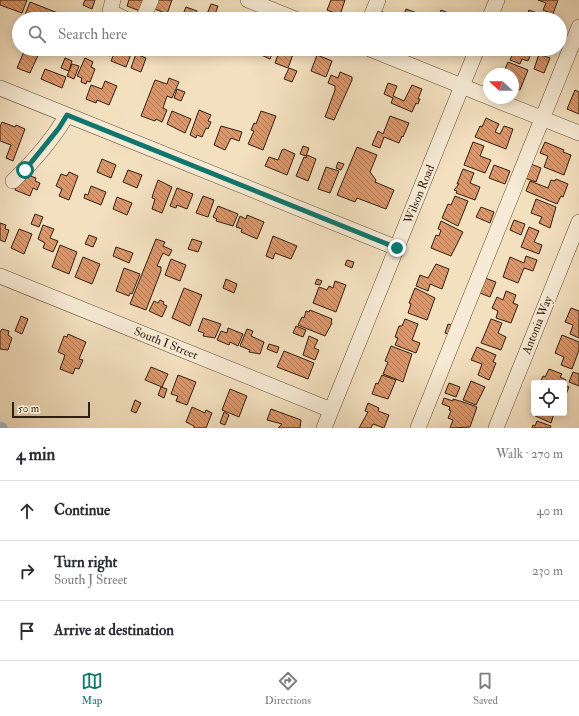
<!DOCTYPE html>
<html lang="en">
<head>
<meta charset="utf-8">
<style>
  body { margin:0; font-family:"IM FELL Double Pica",serif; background:#f2f2f3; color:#2b2b33 }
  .controls { position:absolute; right:12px; bottom:12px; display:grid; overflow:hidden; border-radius:4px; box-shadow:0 2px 10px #0003 }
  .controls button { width:36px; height:36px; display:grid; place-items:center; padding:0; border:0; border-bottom:1px solid #e1e1e2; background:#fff; color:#2b2b33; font:20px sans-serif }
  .compass { position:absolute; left:483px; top:68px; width:36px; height:36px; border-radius:50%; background:#fff; box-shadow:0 2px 10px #0003; rotate:292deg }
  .scale { position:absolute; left:12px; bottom:10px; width:78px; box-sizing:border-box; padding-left:4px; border:2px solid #331f0f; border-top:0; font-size:11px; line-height:14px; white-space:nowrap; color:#331f0f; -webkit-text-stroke:3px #f7ebd5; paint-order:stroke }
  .stop { position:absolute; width:12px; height:12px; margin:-9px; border:3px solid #0f766e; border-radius:50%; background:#fff }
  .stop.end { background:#0f766e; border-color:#fff; box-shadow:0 1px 4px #0008 }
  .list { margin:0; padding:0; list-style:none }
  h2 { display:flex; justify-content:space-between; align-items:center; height:52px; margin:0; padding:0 16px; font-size:17px }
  h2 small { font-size:13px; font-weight:400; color:#7c7c81 }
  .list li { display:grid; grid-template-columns:26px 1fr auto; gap:12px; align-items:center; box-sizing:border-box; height:60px; padding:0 16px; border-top:1px solid #e1e1e2 }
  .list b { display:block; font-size:15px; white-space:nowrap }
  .list p { margin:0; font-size:13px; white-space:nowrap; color:#7c7c81 }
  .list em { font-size:13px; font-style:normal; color:#7c7c81 }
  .icon { flex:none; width:22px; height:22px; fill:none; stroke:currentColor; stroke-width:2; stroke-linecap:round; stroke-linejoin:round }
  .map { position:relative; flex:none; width:579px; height:428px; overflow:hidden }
  .search { position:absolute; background:#fff; box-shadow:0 2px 10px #0003; left:12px; right:12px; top:12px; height:44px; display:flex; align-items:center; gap:10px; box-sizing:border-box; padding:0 14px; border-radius:22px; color:#7c7c81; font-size:15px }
  .sheet { height:232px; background:#fff }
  nav { display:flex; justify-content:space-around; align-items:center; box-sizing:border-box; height:56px; border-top:1px solid #e1e1e2; background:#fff; font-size:11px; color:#7c7c81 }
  nav a { display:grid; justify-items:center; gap:2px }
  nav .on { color:#0f766e }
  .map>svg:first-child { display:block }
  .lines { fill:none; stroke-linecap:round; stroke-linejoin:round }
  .canal { stroke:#a2babe; stroke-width:11 }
  .building { fill:url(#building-back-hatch); stroke:#331f0f }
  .minor-casing { stroke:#634f3b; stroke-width:16 }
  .minor { stroke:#f7ebd5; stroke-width:15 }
  .route { stroke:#0f766e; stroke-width:5 }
  .labels { text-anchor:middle; stroke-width:3.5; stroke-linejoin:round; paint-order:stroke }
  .street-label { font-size:12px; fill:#331f0f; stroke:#f7ebd5 }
</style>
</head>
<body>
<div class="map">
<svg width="579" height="428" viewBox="0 0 579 428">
  <defs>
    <pattern id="building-back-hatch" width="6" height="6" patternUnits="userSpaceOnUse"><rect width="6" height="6" fill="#db976c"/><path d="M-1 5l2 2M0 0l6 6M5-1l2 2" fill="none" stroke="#b27b57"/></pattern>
  </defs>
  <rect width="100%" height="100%" fill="#f3e0bf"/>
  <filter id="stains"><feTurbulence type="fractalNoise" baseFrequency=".005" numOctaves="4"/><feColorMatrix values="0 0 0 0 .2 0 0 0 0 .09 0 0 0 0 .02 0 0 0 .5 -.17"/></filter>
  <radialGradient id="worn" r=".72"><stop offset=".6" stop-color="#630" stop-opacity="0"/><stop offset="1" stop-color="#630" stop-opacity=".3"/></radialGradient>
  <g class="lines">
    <!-- canal -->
    <path class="canal" d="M 0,427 L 2,428"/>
  </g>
  <!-- building -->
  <path class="building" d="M 0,0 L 27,0 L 22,13 L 0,5 Z
    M 85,0 L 95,0 L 92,9 L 83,5 Z
    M 129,0 L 145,0 L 140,11 L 127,6 Z
    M 158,0 L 172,0 L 167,14 L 155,9 Z
    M 331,0 L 345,0 L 340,15 L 327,10 Z
    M 538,0 L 558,0 L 553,14 L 543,10 L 546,3 Z
    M 30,2 L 58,13 L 55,19 L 34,19 L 25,15 Z
    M 211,4 L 218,6 L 214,17 L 207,14 Z
    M 186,7 L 197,11 L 194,19 L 181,19 Z
    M 406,9 L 417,13 L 415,19 L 402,19 Z
    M 441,10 L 456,16 L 454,19 L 438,19 Z
    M 529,10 L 548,17 L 548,19 L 526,19 Z
    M 380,11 L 396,17 L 395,19 L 377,19 Z
    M 25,49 L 41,49 L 30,73 L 17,68 Z
    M 57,49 L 73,49 L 70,55 Z
    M 92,49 L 113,49 L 110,56 Z
    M 116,49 L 133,49 L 126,67 L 111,61 Z
    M 261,49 L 274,49 L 270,59 L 259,54 Z
    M 280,49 L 295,49 L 288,68 L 275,63 Z
    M 517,49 L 533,49 L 528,61 L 522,59 L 520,64 L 510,60 L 514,50 L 516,51 Z
    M 136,54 L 146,58 L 141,72 L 131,68 Z
    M 539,54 L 550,58 L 544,73 L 534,69 Z
    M 317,55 L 332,61 L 326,77 L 311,71 Z
    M 65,58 L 72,61 L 69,71 L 61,68 Z
    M 85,58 L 93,62 L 91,67 L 95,69 L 90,82 L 87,81 L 86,84 L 81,82 L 82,78 L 77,76 Z
    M 508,62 L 528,70 L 520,90 L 513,88 L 513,74 L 503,74 Z
    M 72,64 L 79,66 L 74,79 L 67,76 Z
    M 289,68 L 297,71 L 292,82 L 284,79 Z
    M 45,69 L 66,77 L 62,88 L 41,79 Z
    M 340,72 L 352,77 L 352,80 L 334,120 L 325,117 L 335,90 L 335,86 L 328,83 L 331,75 L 338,78 Z
    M 169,78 L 179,82 L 172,98 L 167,96 L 163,108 L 167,110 L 162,122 L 156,119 L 155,121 L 141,116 L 155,80 L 167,84 Z
    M 105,81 L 117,86 L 109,105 L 97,100 L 96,103 L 86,99 L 91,85 L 102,89 Z
    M 388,83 L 397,86 L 393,96 L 404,101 L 412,85 L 422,89 L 418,99 L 420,99 L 418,104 L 416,103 L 412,112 L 391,103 L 393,98 L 384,94 Z
    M 177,89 L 185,92 L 181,101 L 174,98 Z
    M 575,90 L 579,92 L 579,114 L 567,109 Z
    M 199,110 L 211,115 L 208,121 L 211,122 L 208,129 L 206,128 L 202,137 L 197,135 L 196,138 L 190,135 Z
    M 172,111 L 191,119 L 185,133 L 167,124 Z
    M 261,111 L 276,116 L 263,150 L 248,144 L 254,131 L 251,130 L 254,123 L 256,124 Z
    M 390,116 L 409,123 L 403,137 L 402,136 L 399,143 L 384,137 L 380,148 L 372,145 L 378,131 L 383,134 Z
    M 486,118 L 499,124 L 495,132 L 500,134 L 504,126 L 513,129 L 506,149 L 475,137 L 480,126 L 482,127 Z
    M 2,122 L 15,127 L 16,125 L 25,129 L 13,161 L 6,158 L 11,145 L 0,141 L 0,127 Z
    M 221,126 L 242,132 L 239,141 L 231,138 L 225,150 L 214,145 Z
    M 473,142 L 484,146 L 480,156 L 491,160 L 485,173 L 464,165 Z
    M 545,142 L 564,150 L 563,152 L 571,155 L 564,175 L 544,167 L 548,156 L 540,153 Z
    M 303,146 L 309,148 L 306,156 L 300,154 Z
    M 357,147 L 377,155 L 370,172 L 376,180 L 375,182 L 394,190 L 386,209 L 357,198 L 355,202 L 337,195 Z
    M 284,149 L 295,154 L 287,175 L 265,166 L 269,157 L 278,160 L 282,150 Z
    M 307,155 L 316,159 L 308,181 L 296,176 L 304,157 L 306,158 Z
    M 102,159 L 116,165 L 111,178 L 97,172 Z
    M 338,162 L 344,164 L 341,170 L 336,168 Z
    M 531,164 L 541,168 L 536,182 L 525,178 Z
    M 494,165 L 510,171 L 505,184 L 489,178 Z
    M 326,167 L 339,171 L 330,193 L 318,189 Z
    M 463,169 L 474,173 L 470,183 L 480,187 L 475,200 L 456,193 L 457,191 L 454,190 L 459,184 L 457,184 Z
    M 128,170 L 142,175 L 137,188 L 123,182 Z
    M 69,172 L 78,176 L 69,200 L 59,196 L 62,189 L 56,186 L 61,174 L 67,176 Z
    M 25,174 L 36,178 L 35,181 L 40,183 L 37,190 L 33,188 L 30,196 L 15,190 L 19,180 Z
    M 556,179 L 568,184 L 563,197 L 561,196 L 557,204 L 526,191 L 530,181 L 548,188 L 551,180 L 555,181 Z
    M 158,180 L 172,187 L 162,213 L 152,209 L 155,199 L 152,198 L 153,194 Z
    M 91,186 L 106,192 L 101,205 L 84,198 L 85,194 L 88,195 Z
    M 177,188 L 193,194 L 187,209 L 177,205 L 176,208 L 170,206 Z
    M 203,196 L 214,200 L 208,217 L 196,213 Z
    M 455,196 L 468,201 L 458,226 L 442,218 L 448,204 L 451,205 Z
    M 117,197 L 132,203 L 127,215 L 113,209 Z
    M 536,199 L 556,207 L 550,228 L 539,223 L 542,217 L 531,213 Z
    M 218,206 L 238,214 L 233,226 L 216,221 L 217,219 L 213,217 Z
    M 481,207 L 494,212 L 490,223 L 476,217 Z
    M 35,214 L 43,217 L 39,227 L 31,224 Z
    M 247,215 L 264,222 L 257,239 L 241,232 L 242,229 L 236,227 L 240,216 L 246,219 Z
    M 514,220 L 525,224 L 521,235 L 510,230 Z
    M 441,221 L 463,232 L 451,256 L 431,248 L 436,235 L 439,236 L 441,230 L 438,229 Z
    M 0,223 L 6,225 L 5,229 L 9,230 L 5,242 L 0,240 Z
    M 43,225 L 54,229 L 50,238 L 58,241 L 53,252 L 43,248 L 45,243 L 38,239 Z
    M 529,227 L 539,231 L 534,242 L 542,245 L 539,254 L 521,247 Z
    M 19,229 L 32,234 L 24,254 L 11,248 Z
    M 89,235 L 97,238 L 93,247 L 85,244 Z
    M 273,236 L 297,246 L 291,259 L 275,253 L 273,259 L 266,256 Z
    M 156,239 L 165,242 L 163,246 L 172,250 L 169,256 L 163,253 L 157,266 L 161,267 L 161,271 L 146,310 L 130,304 Z
    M 192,239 L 202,242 L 198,252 L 188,249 Z
    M 60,245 L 77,252 L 69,274 L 52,267 Z
    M 116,247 L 133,253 L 129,263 L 113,256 Z
    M 526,256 L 537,260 L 533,271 L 524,268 L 518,283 L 503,277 L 510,257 L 524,263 Z
    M 83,257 L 100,264 L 92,284 L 75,277 Z
    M 171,259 L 186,265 L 180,281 L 165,275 Z
    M 347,260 L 354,262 L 352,268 L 345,265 Z
    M 436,264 L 449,269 L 442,289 L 430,284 L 428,291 L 416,286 L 420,275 L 428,278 Z
    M 124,268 L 140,274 L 132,294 L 130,293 L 129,296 L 116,291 Z
    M 485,278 L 496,282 L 490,297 L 480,293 Z
    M 226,279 L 237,284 L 234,293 L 223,288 Z
    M 317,279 L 322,281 L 320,285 L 315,284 Z
    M 335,281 L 346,285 L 336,312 L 313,303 L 319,287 L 327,290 L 329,286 L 333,288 Z
    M 184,288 L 202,295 L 190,326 L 172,318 Z
    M 415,288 L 435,298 L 427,320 L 408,313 L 411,304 L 409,303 Z
    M 506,291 L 516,295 L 513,303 L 518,305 L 511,323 L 496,318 L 498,311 L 492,308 L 497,297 L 503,300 Z
    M 160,300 L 164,302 L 163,304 L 167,306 L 162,317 L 149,311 L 154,301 L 158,303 Z
    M 571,308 L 579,311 L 579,338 L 570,334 L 573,325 L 565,322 Z
    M 310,310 L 332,319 L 331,323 L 332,323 L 325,336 L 298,325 L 302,317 L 304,318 L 306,311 L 309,312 Z
    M 21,316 L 28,319 L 22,334 L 15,331 Z
    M 203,318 L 221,324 L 215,338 L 203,336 L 204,333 L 198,331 Z
    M 405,319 L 418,324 L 412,340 L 420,343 L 416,353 L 395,345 L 398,338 L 395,337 L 399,326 L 402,326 Z
    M 491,319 L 502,323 L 498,333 L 506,337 L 501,350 L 481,343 Z
    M 448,324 L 455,326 L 451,335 L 445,333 Z
    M 296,326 L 306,330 L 303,337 L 293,333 Z
    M 228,328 L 243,334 L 238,346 L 230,342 L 229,345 L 217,340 L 221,331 L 227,333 Z
    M 2,329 L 9,331 L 8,335 L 12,338 L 8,350 L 0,349 L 0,332 Z
    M 247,329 L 253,331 L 251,336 L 264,342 L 260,354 L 249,352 L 250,350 L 240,346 Z
    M 68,334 L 86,342 L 79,359 L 83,360 L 79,369 L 75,368 L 73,374 L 60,369 L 65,355 L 58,352 L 64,336 L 67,337 Z
    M 562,335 L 579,342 L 579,350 L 572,369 L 561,365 L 564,357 L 555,353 Z
    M 309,336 L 318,340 L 314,348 L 319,350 L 315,360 L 303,355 Z
    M 269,344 L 279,347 L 277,353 L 267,349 Z
    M 391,346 L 412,354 L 403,382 L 383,374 L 388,362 L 385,361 Z
    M 477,347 L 496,355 L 493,362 L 496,363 L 489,380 L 478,375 L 482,364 L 471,360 Z
    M 284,351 L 314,363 L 308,379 L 277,367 Z
    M 151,367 L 168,374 L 162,387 L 145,380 Z
    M 549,369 L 562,374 L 560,377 L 566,380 L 564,385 L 564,383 L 540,383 L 543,376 L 545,377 Z
    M 573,372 L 579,374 L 579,386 L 569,382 Z
    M 178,375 L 196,382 L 187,405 L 176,401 L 178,396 L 171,394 Z
    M 382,375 L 396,380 L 388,399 L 372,394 L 376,383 L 378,384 Z
    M 471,381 L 485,387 L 476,405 L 463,400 Z
    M 449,383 L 460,387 L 456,397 L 445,393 Z
    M 564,385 L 569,387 L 565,397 L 564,397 Z
    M 161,387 L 167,389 L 164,398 L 158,395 Z
    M 230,389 L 247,396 L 239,417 L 222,410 Z
    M 444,398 L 453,401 L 453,399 L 463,402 L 477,407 L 470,427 L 450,428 L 453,420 L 448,418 L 451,411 L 449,410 L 450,407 L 442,404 Z
    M 135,400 L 141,403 L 136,413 L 131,411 Z
    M 368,403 L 379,408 L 378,411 L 389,415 L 384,428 L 373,424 L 371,428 L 359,428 L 368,412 L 365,411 Z
    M 192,407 L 205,413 L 206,410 L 212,413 L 206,428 L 194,428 L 194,426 L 186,422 Z
    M 534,407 L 534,413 L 554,413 L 551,423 L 531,414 Z
    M 271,409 L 301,420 L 300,428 L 278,428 L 282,424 L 267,420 Z
    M 224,412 L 229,415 L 225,425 L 220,423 Z
    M 537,421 L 551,426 L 550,428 L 532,428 L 533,425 L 535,426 Z"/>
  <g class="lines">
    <defs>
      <path id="minor" d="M 113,0 L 110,11 L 125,19
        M 248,0 L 295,19
        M 143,19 L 151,0
        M 370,19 L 378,0
        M 489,19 L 497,0
        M 370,49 L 489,97
        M 0,88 L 397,248
        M 491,98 L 579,133
        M 13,181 C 34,161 53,139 67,115
        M 0,276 L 331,410
        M 324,428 L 477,49
        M 418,428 L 579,27
        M 496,428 L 579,222"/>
    </defs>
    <!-- minor casing -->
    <use href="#minor" class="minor-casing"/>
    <!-- minor -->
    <use href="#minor" class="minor"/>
  </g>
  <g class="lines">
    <!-- route -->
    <path class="route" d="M 25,170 L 59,128 L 67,115 L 397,248"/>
  </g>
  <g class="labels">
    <!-- street labels -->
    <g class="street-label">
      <text transform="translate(419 194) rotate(-68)" y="4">Wilson Road</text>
      <text transform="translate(537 325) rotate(-68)" y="4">Antonia Way</text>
      <text transform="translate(166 343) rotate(22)" y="4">South I Street</text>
    </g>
  </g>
  <rect width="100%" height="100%" filter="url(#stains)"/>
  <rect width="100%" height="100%" fill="url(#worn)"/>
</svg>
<div class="controls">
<button><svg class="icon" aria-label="locate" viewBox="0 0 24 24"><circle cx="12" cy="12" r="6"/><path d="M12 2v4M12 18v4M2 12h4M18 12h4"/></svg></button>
</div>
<svg class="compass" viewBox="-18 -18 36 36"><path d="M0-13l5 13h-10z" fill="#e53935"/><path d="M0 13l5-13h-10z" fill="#7c7c81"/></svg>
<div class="scale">50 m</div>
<div class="stop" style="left:25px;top:170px"></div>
<div class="stop end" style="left:397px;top:248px"></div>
<div class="search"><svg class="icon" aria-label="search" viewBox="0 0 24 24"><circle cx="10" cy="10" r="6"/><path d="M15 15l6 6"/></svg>Search here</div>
</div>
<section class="sheet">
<h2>4 min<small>Walk · 270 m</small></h2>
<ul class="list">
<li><svg class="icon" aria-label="ahead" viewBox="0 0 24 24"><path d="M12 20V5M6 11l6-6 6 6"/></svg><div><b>Continue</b></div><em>40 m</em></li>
<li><svg class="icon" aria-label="right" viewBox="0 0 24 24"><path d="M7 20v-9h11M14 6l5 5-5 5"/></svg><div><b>Turn right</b><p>South J Street</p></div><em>230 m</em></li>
<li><svg class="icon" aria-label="arrive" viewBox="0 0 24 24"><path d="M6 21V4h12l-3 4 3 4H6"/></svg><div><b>Arrive at destination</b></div></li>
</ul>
</section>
<nav>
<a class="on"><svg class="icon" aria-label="map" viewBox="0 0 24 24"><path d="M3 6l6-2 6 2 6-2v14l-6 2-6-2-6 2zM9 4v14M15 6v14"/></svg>Map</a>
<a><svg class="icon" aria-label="directions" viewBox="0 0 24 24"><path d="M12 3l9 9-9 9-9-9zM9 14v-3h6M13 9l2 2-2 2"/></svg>Directions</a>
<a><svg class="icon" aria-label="saved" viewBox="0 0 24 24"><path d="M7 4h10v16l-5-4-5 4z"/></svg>Saved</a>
</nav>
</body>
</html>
